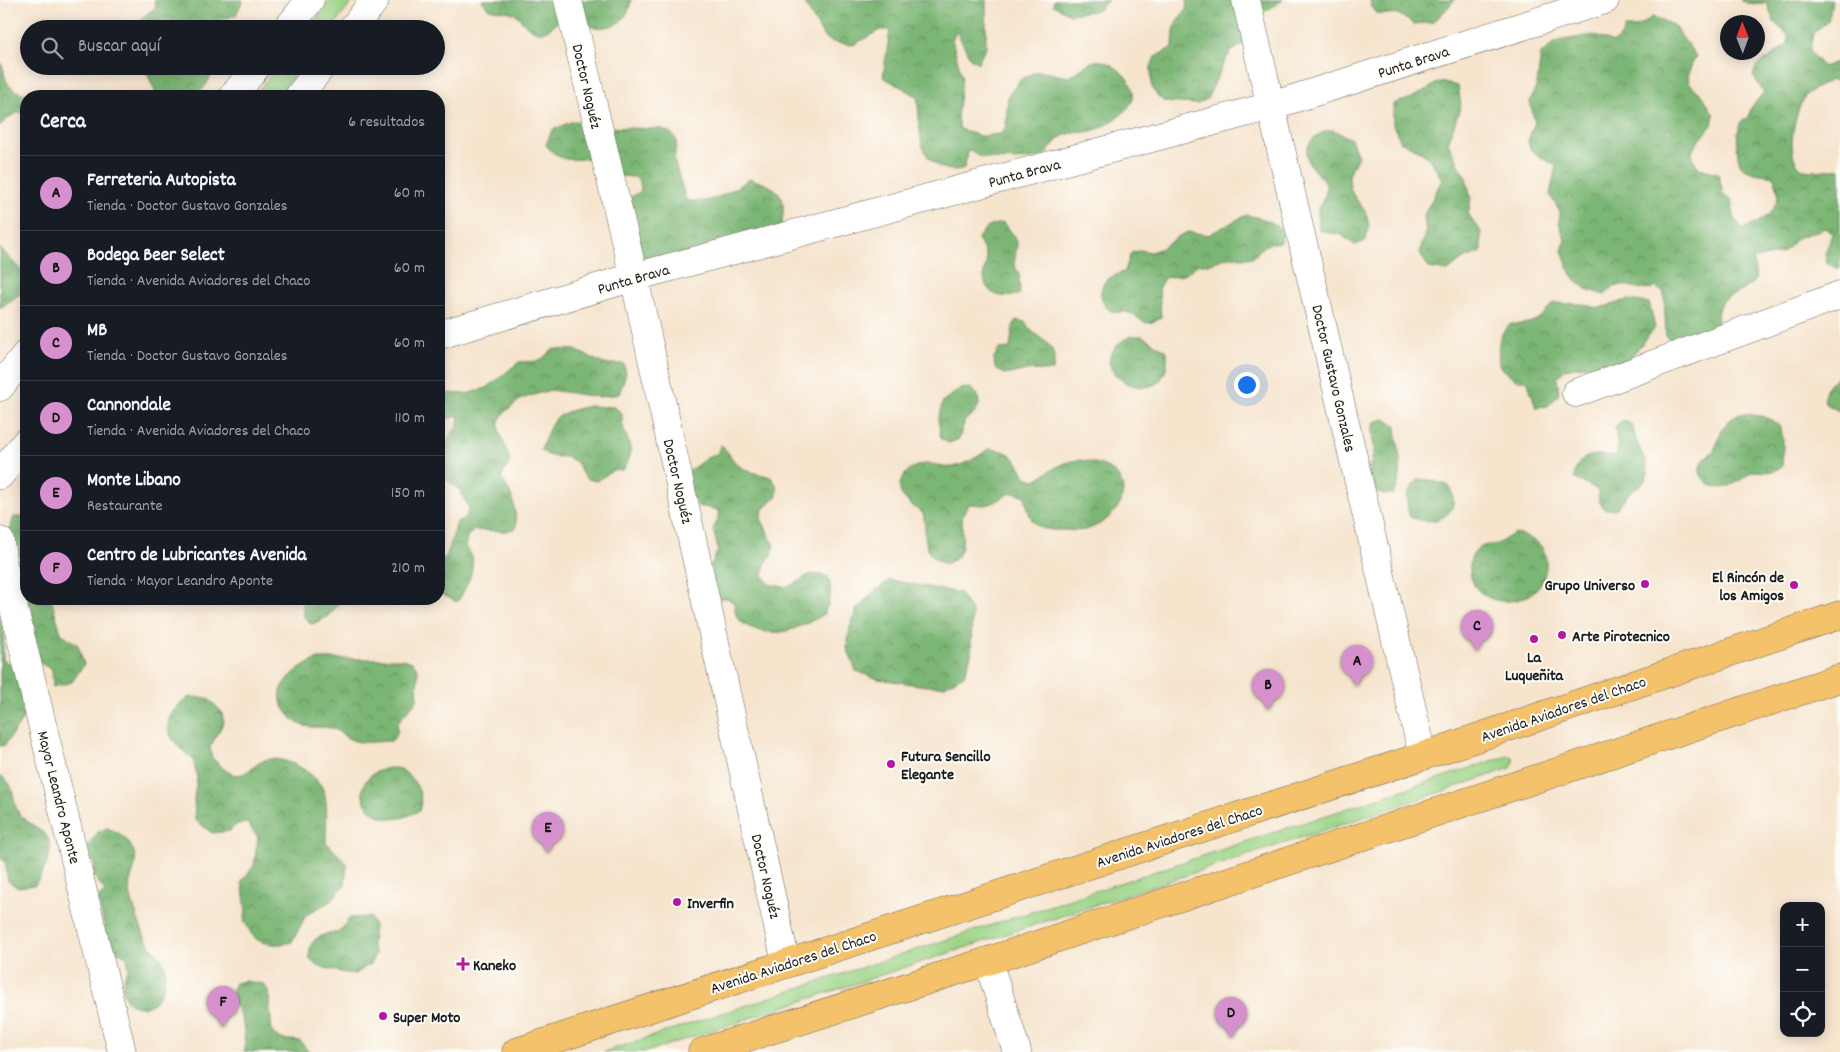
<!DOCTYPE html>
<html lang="es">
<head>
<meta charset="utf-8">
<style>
  body { margin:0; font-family:Dekko,sans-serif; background:#242831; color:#f1f3f6 }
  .controls { position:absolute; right:15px; bottom:15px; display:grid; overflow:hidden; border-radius:10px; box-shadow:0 2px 12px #0003 }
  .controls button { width:45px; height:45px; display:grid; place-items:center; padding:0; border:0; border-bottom:1px solid #363941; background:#171b24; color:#f1f3f6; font:25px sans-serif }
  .compass { position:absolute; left:1720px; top:15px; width:45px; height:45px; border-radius:50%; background:#171b24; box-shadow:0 2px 12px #0003; rotate:359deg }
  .you { position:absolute; left:1246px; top:384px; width:18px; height:18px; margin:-12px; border:4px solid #fff; border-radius:50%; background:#1a73e8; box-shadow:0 0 0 8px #1a73e833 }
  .badge { display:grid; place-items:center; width:32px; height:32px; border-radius:50%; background:#d690ce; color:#111; font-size:16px; font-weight:700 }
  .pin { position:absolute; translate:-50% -41px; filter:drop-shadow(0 1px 2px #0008) }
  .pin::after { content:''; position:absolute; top:26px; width:18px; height:15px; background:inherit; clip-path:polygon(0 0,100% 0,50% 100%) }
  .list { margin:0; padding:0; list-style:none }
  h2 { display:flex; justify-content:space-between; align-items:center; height:65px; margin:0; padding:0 20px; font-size:21px }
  h2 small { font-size:16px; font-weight:400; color:#9ea1a6 }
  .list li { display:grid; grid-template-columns:32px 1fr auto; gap:15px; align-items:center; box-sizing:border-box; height:75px; padding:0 20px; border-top:1px solid #363941 }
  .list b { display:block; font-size:19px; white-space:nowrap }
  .list p { margin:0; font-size:16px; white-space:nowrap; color:#9ea1a6 }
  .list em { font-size:16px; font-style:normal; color:#9ea1a6 }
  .icon { flex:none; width:28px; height:28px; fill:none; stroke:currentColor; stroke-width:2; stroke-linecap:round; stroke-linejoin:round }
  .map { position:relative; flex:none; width:1840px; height:1052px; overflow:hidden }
  .search { position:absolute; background:#171b24; box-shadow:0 2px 12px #0003; left:20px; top:20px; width:425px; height:55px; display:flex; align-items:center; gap:12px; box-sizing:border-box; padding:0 18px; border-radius:28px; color:#9ea1a6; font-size:19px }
  .panel { position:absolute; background:#171b24; box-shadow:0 2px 12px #0003; left:20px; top:90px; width:425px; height:515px; border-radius:20px }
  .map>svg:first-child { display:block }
  .green { fill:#9bd487; stroke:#5c7852 }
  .forest { fill:url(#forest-crowns); stroke:#4c6948 }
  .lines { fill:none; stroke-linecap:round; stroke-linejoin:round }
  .minor-casing { stroke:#68625a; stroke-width:29 }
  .highway-casing { stroke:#68625a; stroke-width:29 }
  .minor { stroke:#fff; stroke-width:28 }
  .highway { stroke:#f4c26a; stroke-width:28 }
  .poi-dot { fill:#b5179e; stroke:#fdfcf7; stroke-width:2 }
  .labels { text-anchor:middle; stroke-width:4; stroke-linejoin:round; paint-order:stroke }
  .street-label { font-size:16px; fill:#1c1c1c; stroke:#fdfcf7 }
  .poi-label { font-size:16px; font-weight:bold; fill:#1c1c1c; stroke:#fdfcf7; text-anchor:start }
</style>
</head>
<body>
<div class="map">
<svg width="1840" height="1052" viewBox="0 0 1840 1052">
  <defs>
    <pattern id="forest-crowns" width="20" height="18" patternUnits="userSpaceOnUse" patternTransform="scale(1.25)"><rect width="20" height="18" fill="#7cb674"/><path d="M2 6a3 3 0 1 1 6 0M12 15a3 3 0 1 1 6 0" fill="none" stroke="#65935e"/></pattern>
  </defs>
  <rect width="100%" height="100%" fill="#fdfcf7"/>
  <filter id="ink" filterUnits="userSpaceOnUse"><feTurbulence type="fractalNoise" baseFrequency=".02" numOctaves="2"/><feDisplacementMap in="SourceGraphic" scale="10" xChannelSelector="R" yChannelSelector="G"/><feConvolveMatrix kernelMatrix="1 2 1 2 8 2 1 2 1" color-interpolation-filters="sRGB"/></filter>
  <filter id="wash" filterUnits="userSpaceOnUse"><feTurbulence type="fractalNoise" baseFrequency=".0096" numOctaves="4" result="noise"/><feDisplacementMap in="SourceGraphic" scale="20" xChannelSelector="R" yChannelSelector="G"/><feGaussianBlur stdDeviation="1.12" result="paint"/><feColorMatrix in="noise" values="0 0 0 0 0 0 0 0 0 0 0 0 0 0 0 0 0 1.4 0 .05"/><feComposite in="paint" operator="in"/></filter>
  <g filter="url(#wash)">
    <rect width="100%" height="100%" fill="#f6e4cd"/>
    <!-- green -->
    <path class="green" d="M 330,0 L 354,0 L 331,29 L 308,29 Z
      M 278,66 L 301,66 L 278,96 L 254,96 Z
      M 1507,756 L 1513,758 L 1513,764 L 1511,768 L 1435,794 L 646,1052 L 604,1052 Z"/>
    <!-- forest -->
    <path class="forest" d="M 154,0 L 243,0 L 236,15 L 210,23 L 208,29 L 132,29 L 139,20 L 156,7 Z
      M 482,0 L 631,0 C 628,25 609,30 587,26 L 570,2 C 560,17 548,44 527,26 C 521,21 520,16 513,13 C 499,8 490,15 482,0 Z
      M 805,0 L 986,0 L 986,47 L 978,63 L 970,58 L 957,32 L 952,39 L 962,77 L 957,118 L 960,129 L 980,136 L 1001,134 L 1006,126 L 1008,96 L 1021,79 L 1038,71 L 1069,77 C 1077,72 1087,63 1095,61 C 1112,57 1142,87 1131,103 C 1124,115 1105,128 1091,131 C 1083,133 1073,132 1065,135 C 1054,139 1052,151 1043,156 C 1032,162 990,160 978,156 C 975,154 972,152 969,149 L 964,168 C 948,174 929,165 923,147 C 919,137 919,108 917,96 L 883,77 L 890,30 L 880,30 L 853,45 L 833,42 L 824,37 L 805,4 Z
      M 1054,0 L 1108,0 L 1099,10 L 1070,14 L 1053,5 Z
      M 1187,0 L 1231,0 L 1238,7 L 1249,0 L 1283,0 L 1261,14 L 1249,41 L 1232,51 L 1226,59 L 1207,99 L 1197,104 L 1165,102 L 1157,96 L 1152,87 L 1151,67 L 1155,57 L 1173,47 C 1174,29 1173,23 1186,10 Z
      M 1370,0 L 1455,0 L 1434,22 L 1414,24 L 1398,14 L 1378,14 L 1371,7 Z
      M 1740,0 L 1831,0 L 1832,2 L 1828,21 L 1813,33 L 1810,51 L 1823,67 L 1840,61 L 1840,81 L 1830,80 C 1821,88 1809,88 1803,100 C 1794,115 1783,162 1805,170 C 1815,173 1830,168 1840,169 L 1840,268 L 1836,268 L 1827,263 L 1825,253 L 1832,234 L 1825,228 L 1797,238 L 1783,253 L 1753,259 L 1756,278 C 1746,295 1725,292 1719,307 C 1717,313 1717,321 1716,327 L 1693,344 L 1673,342 L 1666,336 L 1664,293 L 1656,287 C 1635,295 1622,274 1605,295 L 1586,289 L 1571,275 L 1562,250 L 1565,240 L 1559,222 L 1560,212 L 1550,195 L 1556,166 L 1531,151 L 1528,141 L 1535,122 L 1530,102 L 1537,84 L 1541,54 L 1557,41 L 1594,35 L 1613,43 L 1621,37 L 1625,28 L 1635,28 L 1653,17 L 1673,25 L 1696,56 L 1688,73 L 1689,83 L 1703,96 L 1714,115 L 1712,125 L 1692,150 L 1693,159 L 1699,168 L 1718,173 L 1723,193 L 1731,200 L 1735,220 L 1742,228 C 1756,227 1778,211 1778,195 C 1778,188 1776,182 1773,176 C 1765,174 1752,174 1745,169 C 1734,163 1737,133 1740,123 L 1749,117 L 1751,108 L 1764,92 L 1753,76 L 1756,67 L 1788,44 L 1788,35 L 1774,22 L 1767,3 L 1748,4 Z
      M 0,62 C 6,70 3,73 6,80 C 12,95 32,95 45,96 L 26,96 L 26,113 C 15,110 8,118 0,126 Z
      M 144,66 L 213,66 C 212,79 204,89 195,96 L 157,96 Z
      M 1439,82 L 1458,86 L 1461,105 L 1448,143 L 1466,178 L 1471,197 L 1468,215 L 1481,232 L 1481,252 L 1463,259 L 1448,271 L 1429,268 L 1419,252 L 1426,234 L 1424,215 L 1442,180 C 1431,157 1424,152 1401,142 L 1393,125 L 1393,104 L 1412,98 Z
      M 573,121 L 583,122 L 593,127 L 662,129 L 671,133 L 677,141 L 674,160 L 686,200 C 711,206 730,191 750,179 C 782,188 787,195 781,228 L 673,263 L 641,256 L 623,202 L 641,191 L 640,182 L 635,177 L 616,176 L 591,158 C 570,160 561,163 546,145 L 552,130 Z
      M 1333,130 L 1351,139 L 1358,156 C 1355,163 1349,171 1349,178 C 1348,205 1379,207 1365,241 L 1355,245 L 1340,234 L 1328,233 L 1319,230 L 1318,210 L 1326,193 L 1326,183 C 1320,176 1308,167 1307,156 C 1305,141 1320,131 1333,130 Z
      M 1246,215 C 1261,218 1273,220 1283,232 L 1281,242 C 1269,243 1262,245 1255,256 L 1247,258 L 1228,257 L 1209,264 L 1199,264 L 1183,275 L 1164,278 L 1159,287 L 1161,318 C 1139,330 1144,316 1126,312 C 1122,311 1118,313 1114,312 C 1101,308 1096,289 1107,280 C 1111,276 1120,274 1125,271 L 1131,253 L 1141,250 L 1151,252 L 1162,248 L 1179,236 L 1188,232 L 1208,235 Z
      M 1003,223 C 1022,243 1017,240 1014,265 L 1019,274 L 1020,294 C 1005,299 985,297 984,276 C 983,270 988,263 986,256 C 985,251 980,244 978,238 C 985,228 991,224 1003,223 Z
      M 0,248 L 26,276 L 20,294 L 0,308 Z
      M 1628,300 L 1649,303 L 1655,328 L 1624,365 L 1608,371 L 1590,365 L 1565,369 L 1557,378 L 1559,394 L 1548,406 L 1536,407 L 1527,380 L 1516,380 L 1499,366 C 1499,347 1495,337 1511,324 C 1533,325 1540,320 1553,303 L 1581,304 L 1599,308 Z
      M 1016,320 L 1025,322 C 1038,344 1059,338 1053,371 C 1044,371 1037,370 1029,370 C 1013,371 1010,380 995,368 L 994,358 L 999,349 L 1010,348 C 1012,337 1011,329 1016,320 Z
      M 1131,336 L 1142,336 L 1167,351 C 1167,358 1168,367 1164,374 C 1149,409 1073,365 1131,336 Z
      M 554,349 L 575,350 L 604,364 L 624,364 L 626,374 L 619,394 L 599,397 L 550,390 L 521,399 L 505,412 L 499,421 L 499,430 L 510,460 L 501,478 C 513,494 516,508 516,528 L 507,531 L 474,530 L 467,537 L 465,547 C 468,550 471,553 472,557 C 475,571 465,591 457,602 L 439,593 L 439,558 L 446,558 L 457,522 L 466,517 L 469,508 L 460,490 L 445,478 L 441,469 L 448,451 L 446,442 L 458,425 L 459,416 L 439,420 L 439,393 L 467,394 L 487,388 L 519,362 L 539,361 Z
      M 1840,376 L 1840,412 L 1825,403 C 1823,391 1828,381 1840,376 Z
      M 970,388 L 978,395 L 979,405 L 974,414 L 965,420 L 959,439 L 949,443 L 941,439 L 938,419 L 943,401 L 961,389 Z
      M 589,406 L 614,407 L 622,413 C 620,437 641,447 623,470 L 613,470 L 597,481 C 574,478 585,464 571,459 C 559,453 556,462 541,450 C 553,417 553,414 589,406 Z
      M 1740,414 C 1785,416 1785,427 1782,466 L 1773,472 L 1753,471 C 1739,481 1721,497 1706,481 C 1702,478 1699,473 1700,468 C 1701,460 1710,456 1714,450 C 1719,442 1719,433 1725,425 C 1729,420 1734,417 1740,414 Z
      M 1385,419 L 1396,425 C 1397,451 1407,470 1393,494 L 1383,494 L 1374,490 L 1369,470 L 1374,452 L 1372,431 L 1374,422 Z
      M 1623,420 L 1632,425 L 1638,445 L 1646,462 L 1648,473 L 1644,482 L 1628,494 L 1616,509 L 1604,509 L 1599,501 L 1598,491 C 1591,484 1582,484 1574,478 C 1577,452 1596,454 1616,456 L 1618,447 L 1615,428 Z
      M 721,445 C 727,450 729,455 734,461 C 743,472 758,473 771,477 L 777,486 L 777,496 L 763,509 L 761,518 L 774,546 L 772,555 L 765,564 L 763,575 L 769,584 C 775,585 783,588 789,586 C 808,580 804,569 828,577 C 833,592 830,602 823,615 C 812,621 799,628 786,631 C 772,635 742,630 736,615 C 735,611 735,606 734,603 L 727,598 L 716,598 L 705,574 L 715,558 L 718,549 L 713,529 L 718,520 L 718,510 L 698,506 L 679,478 L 707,458 L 717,454 Z
      M 988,449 C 1012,450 1015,457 1025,477 L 1035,480 C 1046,474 1059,464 1072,461 C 1079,459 1087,461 1095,463 C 1141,475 1124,518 1088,529 C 1080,532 1069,530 1061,530 C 1033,531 1030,521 1025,496 C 1006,488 1006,499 990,504 C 985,506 975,504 969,504 C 967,507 964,511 963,515 C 959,535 971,554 945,564 C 919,555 928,534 923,513 C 916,508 907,503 902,495 C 893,480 912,464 926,464 C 937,463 946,470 957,466 C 968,463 979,456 988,449 Z
      M 1418,480 L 1429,480 L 1448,485 C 1466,514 1434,528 1410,517 C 1405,501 1406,491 1418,480 Z
      M 14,517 L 26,517 L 26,599 L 51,599 L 61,633 L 78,645 L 84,664 L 72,682 L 53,687 L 52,669 L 36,661 L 7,536 Z
      M 1515,533 C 1533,539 1547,543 1546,565 C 1545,611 1471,614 1470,569 C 1470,562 1470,558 1475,552 C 1484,542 1490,547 1499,543 C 1504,540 1510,536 1515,533 Z
      M 890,580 L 960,593 L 972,612 L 971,655 L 965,674 L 945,686 L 926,686 L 878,679 L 856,671 L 847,648 L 850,627 L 857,609 L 872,593 Z
      M 302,599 L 341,599 C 334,612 326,620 311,624 L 304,617 Z
      M 0,610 L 5,618 L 3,660 L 29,675 L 39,695 L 5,745 L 0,746 Z
      M 318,659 L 402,659 L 412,662 L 418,669 L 417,700 L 398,722 L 397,733 L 392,741 C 379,741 361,745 350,739 C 343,736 337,729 330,728 C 321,726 308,729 300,724 C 294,721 290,717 286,711 C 268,688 298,667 318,659 Z
      M 189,697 L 208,698 L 221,711 L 224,722 L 210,747 L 212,758 C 218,763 228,775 237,775 C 250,775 257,759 271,759 C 290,758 322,776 325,796 C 328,810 326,827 326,842 L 347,864 L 345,884 L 332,900 L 306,915 L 292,942 C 281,945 263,946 254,937 C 250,933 247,925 244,920 L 246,911 L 242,881 L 254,866 L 258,837 L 247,823 L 237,824 L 230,831 L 212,833 L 195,820 L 194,798 L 197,778 L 193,759 C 179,748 158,731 174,710 C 178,705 184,701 189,697 Z
      M 388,768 C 392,768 397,768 400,769 C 415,778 425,794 419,811 C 413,813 407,817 401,818 C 363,825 344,777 388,768 Z
      M 0,776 C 17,784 11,799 18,812 C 22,819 30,823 36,827 C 38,830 43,832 45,834 C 58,849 43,872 35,885 L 17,887 L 8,881 L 5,861 L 0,858 Z
      M 107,828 C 120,832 128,839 134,852 C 140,867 127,877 130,892 C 133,906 140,926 146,939 C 151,948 161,955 164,964 C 169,980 159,1010 139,1007 C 119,1003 120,981 129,968 L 127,957 L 120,952 L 110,953 L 98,898 L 105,891 L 93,875 L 95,866 L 90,858 L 86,848 L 98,832 Z
      M 370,917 L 374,926 L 372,945 L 375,954 L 371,963 L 356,974 L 346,973 L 317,966 L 310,960 C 307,940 319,933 338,933 L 350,918 Z
      M 245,981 L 264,984 L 269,993 L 272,1033 L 281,1039 L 300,1041 L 309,1052 L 244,1052 L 245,1050 C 244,1040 245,1030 242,1021 C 238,1004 227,1004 235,983 Z"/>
  </g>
  <g filter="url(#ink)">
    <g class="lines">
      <defs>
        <path id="minor" d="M 568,0 L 634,277 L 786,963
          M 1246,0 L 1423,756
          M 287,29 L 310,0
          M 352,29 L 375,0
          M 233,96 L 257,66
          M 299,96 L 322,66
          M 439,335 L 634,277 L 1271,106 L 1605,0
          M 0,387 L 26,354
          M 1576,393 L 1840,295
          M 0,475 L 26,442
          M 0,541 L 2,560 L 122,1052
          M 988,961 L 1017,1052"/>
        <path id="highway" d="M 516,1052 L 1423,756 L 1840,615
          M 702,1052 L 988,961 L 1840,678"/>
      </defs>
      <!-- minor casing -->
      <use href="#minor" class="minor-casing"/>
      <!-- highway casing -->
      <use href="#highway" class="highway-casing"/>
      <!-- minor -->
      <use href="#minor" class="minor"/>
      <!-- highway -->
      <use href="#highway" class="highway"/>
    </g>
  </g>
  <!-- markers -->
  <g class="poi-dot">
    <circle cx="1645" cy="584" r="5"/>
    <circle cx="1794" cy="585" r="5"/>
    <circle cx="1562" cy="635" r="5"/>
    <circle cx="1534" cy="639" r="5"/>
    <circle cx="891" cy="764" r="5"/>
    <circle cx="677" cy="902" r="5"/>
    <path d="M460.5 956.5h5v5h5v5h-5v5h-5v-5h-5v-5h5z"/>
    <circle cx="383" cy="1016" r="5"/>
  </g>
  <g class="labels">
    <!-- street labels -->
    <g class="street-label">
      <text transform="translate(1413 61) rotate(-18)" y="6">Punta Brava</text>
      <text transform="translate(588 86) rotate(77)" y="6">Doctor Noguéz</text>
      <text transform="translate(1024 172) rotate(-15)" y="6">Punta Brava</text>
      <text transform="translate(633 278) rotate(-16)" y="6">Punta Brava</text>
      <text transform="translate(1335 378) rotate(77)" y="6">Doctor Gustavo Gonzales</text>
      <text transform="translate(679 481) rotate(77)" y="6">Doctor Noguéz</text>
      <text transform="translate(1563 708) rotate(-19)" y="6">Avenida Aviadores del Chaco</text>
      <text transform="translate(60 797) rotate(76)" y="6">Mayor Leandro Aponte</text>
      <text transform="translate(1179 835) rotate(-18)" y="6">Avenida Aviadores del Chaco</text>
      <text transform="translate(767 876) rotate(77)" y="6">Doctor Noguéz</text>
      <text transform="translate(793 961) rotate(-18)" y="6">Avenida Aviadores del Chaco</text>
    </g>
    <!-- poi labels -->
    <g class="poi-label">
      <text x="1784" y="582" text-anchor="end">El Rincón de<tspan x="1784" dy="18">los Amigos</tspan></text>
      <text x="1635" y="590" text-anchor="end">Grupo Universo</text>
      <text x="1572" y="641">Arte Pirotecnico</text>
      <text x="1534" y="662" text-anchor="middle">La<tspan x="1534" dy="18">Luqueñita</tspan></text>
      <text x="901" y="761">Futura Sencillo<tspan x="901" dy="18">Elegante</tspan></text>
      <text x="687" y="908">Inverfin</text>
      <text x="473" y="970">Kaneko</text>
      <text x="393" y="1022">Super Moto</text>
    </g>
  </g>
</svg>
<div class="controls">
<button>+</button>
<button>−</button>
<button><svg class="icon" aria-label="locate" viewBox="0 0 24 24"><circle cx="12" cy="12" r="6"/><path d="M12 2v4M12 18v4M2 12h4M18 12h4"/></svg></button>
</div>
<svg class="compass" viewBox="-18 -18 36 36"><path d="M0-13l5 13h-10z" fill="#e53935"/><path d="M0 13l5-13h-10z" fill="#9ea1a6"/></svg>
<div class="you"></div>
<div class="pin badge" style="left:1357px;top:686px">A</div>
<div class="pin badge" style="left:1268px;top:710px">B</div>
<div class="pin badge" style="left:1477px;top:651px">C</div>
<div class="pin badge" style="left:1231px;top:1038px">D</div>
<div class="pin badge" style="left:548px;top:853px">E</div>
<div class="pin badge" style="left:223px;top:1027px">F</div>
<div class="search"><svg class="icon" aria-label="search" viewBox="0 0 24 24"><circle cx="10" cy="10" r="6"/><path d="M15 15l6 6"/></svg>Buscar aquí</div>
<section class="panel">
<h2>Cerca<small>6 resultados</small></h2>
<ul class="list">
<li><span class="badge">A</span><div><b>Ferreteria Autopista</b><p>Tienda · Doctor Gustavo Gonzales</p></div><em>60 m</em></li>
<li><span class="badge">B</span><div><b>Bodega Beer Select</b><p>Tienda · Avenida Aviadores del Chaco</p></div><em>60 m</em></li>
<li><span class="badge">C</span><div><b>MB</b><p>Tienda · Doctor Gustavo Gonzales</p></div><em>60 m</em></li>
<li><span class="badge">D</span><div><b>Cannondale</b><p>Tienda · Avenida Aviadores del Chaco</p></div><em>110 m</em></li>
<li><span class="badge">E</span><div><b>Monte Libano</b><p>Restaurante</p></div><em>150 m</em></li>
<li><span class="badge">F</span><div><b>Centro de Lubricantes Avenida</b><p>Tienda · Mayor Leandro Aponte</p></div><em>210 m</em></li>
</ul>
</section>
</div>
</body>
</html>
